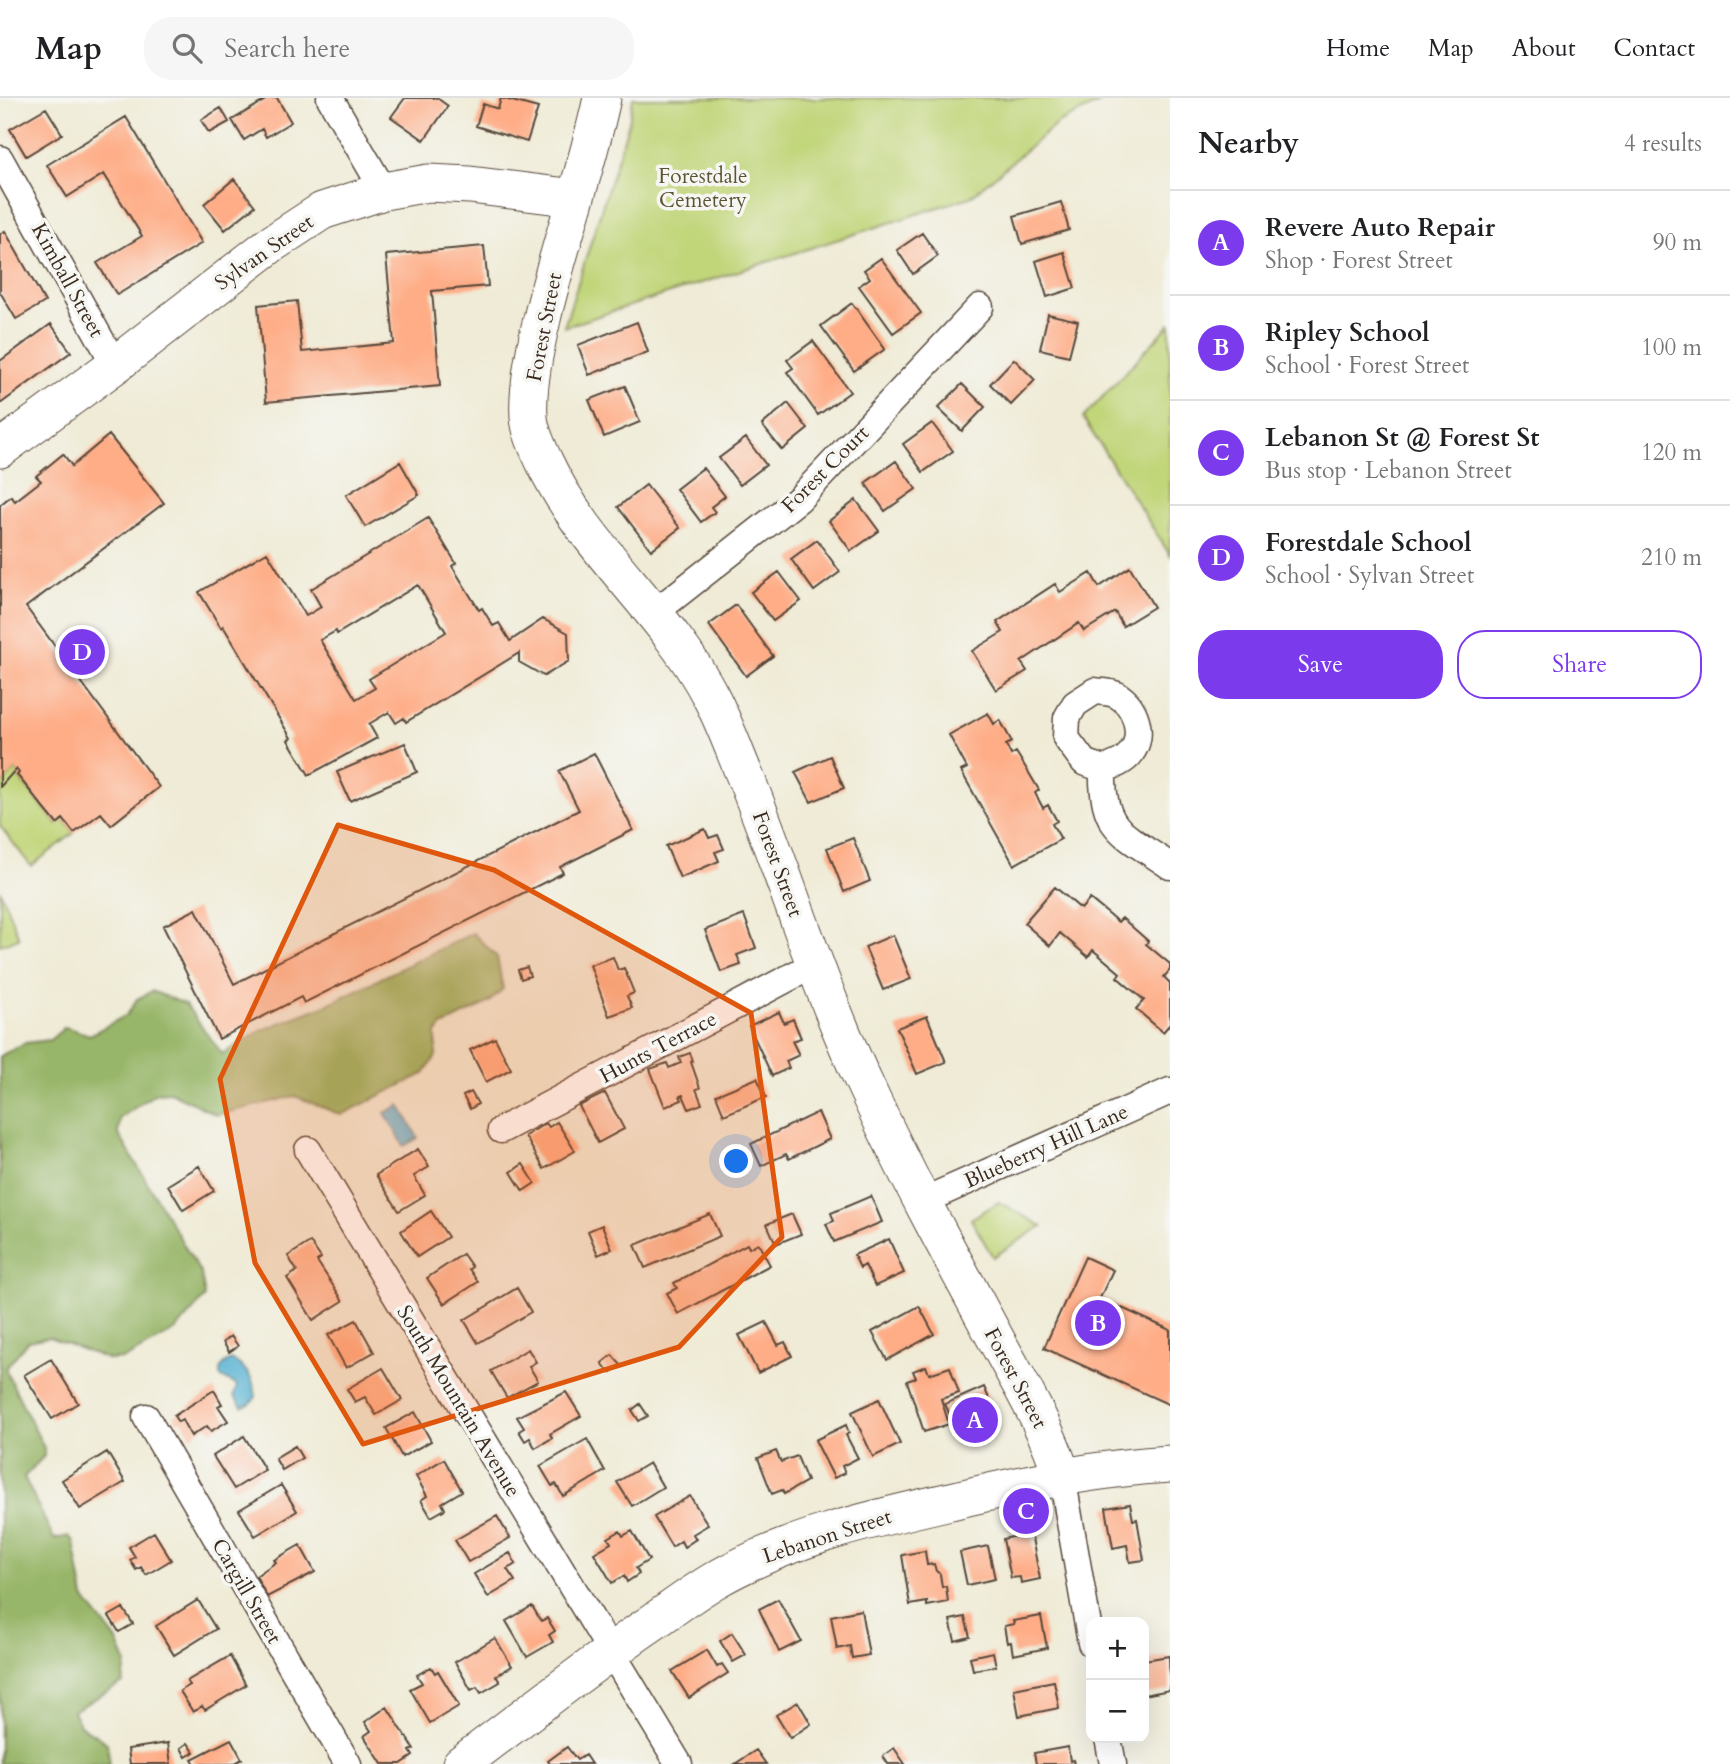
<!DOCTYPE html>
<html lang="en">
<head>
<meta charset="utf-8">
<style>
  body { margin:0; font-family:Cardo,serif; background:#f6f6f6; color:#202124 }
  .controls { position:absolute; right:21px; bottom:21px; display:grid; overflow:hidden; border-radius:14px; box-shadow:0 7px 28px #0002 }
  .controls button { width:63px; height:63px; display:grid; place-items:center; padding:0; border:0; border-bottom:2px solid #e0e0e0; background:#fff; color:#202124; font:35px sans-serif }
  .you { position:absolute; left:737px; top:1064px; width:24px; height:24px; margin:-18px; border:5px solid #fff; border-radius:50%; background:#1a73e8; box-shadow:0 0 0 10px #1a73e833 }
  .badge { display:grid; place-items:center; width:46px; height:46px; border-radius:50%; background:#7c3aed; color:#fff; font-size:23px; font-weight:700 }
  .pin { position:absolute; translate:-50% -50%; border:4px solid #fff; box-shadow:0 2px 7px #0006 }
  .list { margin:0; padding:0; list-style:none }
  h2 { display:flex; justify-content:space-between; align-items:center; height:91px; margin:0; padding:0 28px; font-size:30px }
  h2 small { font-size:23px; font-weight:400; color:#757577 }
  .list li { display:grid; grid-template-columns:46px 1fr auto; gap:21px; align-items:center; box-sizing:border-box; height:105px; padding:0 28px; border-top:2px solid #e0e0e0 }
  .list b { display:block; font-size:26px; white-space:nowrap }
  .list p { margin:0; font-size:23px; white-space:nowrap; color:#757577 }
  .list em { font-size:23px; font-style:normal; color:#757577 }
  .actions { display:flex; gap:14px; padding:21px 28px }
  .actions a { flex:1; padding:16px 0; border:2px solid #7c3aed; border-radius:28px; text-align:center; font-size:24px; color:#7c3aed }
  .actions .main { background:#7c3aed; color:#fff }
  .icon { flex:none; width:38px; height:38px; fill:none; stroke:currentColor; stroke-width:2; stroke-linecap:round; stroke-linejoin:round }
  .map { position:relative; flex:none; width:1170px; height:1666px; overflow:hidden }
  header { display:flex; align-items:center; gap:42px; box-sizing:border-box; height:98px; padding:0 35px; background:#fff; border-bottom:2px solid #e0e0e0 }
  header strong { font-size:33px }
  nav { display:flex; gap:38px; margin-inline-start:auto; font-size:24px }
  .search { width:490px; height:63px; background:#f6f6f6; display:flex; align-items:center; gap:18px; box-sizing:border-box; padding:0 24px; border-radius:28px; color:#757577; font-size:26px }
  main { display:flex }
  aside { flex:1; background:#fff }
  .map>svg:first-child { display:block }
  .green { fill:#c1d579; stroke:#7e804c; stroke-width:2 }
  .forest { fill:#98b669; stroke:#6a7044; stroke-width:2 }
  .water { fill:#55b1d3; stroke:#486e78; stroke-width:2 }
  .building { fill:#fead87; fill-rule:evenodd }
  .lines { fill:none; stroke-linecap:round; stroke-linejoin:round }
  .street-casing { stroke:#56473a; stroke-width:29 }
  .secondary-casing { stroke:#56473a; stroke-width:39 }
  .street { stroke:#fff; stroke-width:26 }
  .secondary { stroke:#fff; stroke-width:37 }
  .marked { fill:#df570d; fill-opacity:0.2; stroke:#df570d; stroke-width:5; stroke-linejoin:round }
  .labels { text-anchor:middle; stroke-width:7; stroke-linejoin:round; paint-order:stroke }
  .park-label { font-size:21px; fill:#5c5535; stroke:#f6f6f2 }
  .street-label { font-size:21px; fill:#3b2a1e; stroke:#f6f6f2 }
</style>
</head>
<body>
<header>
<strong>Map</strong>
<div class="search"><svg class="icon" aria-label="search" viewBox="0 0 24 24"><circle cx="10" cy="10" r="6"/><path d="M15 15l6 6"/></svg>Search here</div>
<nav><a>Home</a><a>Map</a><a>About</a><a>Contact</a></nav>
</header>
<main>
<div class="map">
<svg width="1170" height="1666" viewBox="0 0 1170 1666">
  <rect width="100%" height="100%" fill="#f6f6f2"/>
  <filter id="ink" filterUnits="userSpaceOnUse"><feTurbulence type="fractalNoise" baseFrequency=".0143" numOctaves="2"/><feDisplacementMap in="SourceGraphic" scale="14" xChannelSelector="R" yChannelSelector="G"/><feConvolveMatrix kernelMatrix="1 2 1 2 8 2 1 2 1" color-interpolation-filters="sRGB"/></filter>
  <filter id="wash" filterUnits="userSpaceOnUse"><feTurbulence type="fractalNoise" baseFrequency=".00686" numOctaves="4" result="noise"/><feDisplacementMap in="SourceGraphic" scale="28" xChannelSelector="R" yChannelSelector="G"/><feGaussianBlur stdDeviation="1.57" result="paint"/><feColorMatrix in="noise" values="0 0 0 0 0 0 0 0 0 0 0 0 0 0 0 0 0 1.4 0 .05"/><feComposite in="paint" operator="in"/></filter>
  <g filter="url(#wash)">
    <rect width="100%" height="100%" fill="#efebd6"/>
    <!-- green -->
    <path class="green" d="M 633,0 L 1109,0 L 1058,25 L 970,99 L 564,229 L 629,24 Z
      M 1170,226 L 1170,457 L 1083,320 Z
      M 16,671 L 19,675 L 17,678 L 57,726 L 63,721 L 74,735 L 31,768 L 0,728 L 0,689 Z
      M 0,792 L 19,840 L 0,847 Z
      M 999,1104 L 1042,1128 L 993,1159 L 971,1121 Z"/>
    <!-- forest -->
    <path class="forest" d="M 473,835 L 497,859 L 503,891 L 488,905 L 442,928 L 436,936 L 436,958 L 424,976 L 341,1017 L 295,998 L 217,1017 L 170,994 L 156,995 L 120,1020 L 118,1035 L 201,1176 L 205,1199 L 176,1232 L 124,1261 L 110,1262 L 49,1239 L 28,1243 L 5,1271 L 44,1350 L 44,1358 L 24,1379 L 54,1441 L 69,1438 L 74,1444 L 84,1500 L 117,1543 L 126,1564 L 123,1585 L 73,1613 L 80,1627 L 107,1645 L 110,1666 L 0,1666 L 0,958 L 25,945 L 50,942 L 65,929 L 90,937 L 127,917 L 137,901 L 152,893 L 185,906 L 222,956 L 262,932 L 326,907 Z"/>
    <!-- water -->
    <path class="water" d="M 400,1007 L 418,1040 L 404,1048 L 385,1015 Z
      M 231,1262 C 247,1269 254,1281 256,1299 L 250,1306 L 242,1309 L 234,1298 L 237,1288 L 220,1278 C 219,1269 223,1266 231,1262 Z"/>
    <g id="blocks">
      <!-- building -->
      <path class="building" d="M 269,0 L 277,0 L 291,24 L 266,39 L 262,31 L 244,42 L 232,22 Z
        M 405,0 L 437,0 L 448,8 L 424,42 L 391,19 Z
        M 501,0 L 538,10 L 527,44 L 476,28 L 483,6 L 498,11 Z
        M 46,10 L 62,36 L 26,58 L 10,31 Z
        M 221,10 L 229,24 L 209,35 L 201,22 Z
        M 126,19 L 202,145 L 117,197 L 97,165 L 142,138 L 104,76 L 67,99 L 47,67 Z
        M 234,81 L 255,108 L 225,132 L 204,106 Z
        M 1061,104 L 1069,132 L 1022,146 L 1014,118 Z
        M 5,133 L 45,204 L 16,221 L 0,194 L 0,136 Z
        M 922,135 L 938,158 L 913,176 L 897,152 Z
        M 484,148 L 488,188 L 432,193 L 440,288 L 266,304 L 258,207 L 297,203 L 302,254 L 394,245 L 386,157 Z
        M 1064,154 L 1075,190 L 1047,199 L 1036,163 Z
        M 881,160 L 921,215 L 893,235 L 859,188 L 870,180 L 864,172 Z
        M 852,205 L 885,251 L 854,273 L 821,228 Z
        M 1048,216 L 1078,223 L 1069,258 L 1040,251 Z
        M 637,224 L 648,254 L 589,277 L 578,247 Z
        M 51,226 L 71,254 L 0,306 L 0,263 Z
        M 813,243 L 850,294 L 818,317 L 787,274 L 793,270 L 787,262 Z
        M 1014,261 L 1035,282 L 1011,307 L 990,286 Z
        M 962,286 L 985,309 L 962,333 L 938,310 Z
        M 625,288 L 640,324 L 604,339 L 589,302 Z
        M 788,305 L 808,331 L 782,352 L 762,327 Z
        M 932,325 L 953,353 L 923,374 L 903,346 Z
        M 109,337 L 164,405 L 26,509 L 159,689 L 111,727 L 101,715 L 74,735 L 63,721 L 57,726 L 17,677 L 19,675 L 16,671 L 0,689 L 0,407 L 11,398 L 15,403 L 41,383 L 36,378 L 63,356 L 72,368 Z
        M 746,340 L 766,367 L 740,387 L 719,360 Z
        M 896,363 L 916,391 L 885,413 L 865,385 Z
        M 400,364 L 419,397 L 365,429 L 346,397 Z
        M 703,370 L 725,398 L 711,409 L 715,414 L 701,424 L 676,391 Z
        M 646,387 L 680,430 L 651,452 L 618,409 Z
        M 856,402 L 879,433 L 851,453 L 829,423 Z
        M 428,420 L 456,465 L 452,468 L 479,512 L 482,510 L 493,528 L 499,525 L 510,543 L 543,521 L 568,535 L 569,563 L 544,578 L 519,564 L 519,555 L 406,624 L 404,620 L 396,625 L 389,614 L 369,626 L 377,640 L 309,677 L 288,642 L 291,640 L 223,528 L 221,530 L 199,494 L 267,454 L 306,518 L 321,509 L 311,491 ZM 418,487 L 446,534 L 369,581 L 375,590 L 356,601 L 320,542 L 336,533 L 337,536 Z
        M 817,442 L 840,474 L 814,493 L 791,461 Z
        M 1130,469 L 1154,509 L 1123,528 L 1115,514 L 1084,533 L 1079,525 L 1021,564 L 1027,573 L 996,592 L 972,553 L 1003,534 L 997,524 L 1055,486 L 1060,494 L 1091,475 L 1099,489 Z
        M 779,474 L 801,503 L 773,523 L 751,494 Z
        M 736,507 L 773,558 L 746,578 L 709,527 Z
        M 988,615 L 994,626 L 1000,622 L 1012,644 L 1006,647 L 1011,657 L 1016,654 L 1029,675 L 1039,692 L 1035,695 L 1043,710 L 1048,707 L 1057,723 L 1052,726 L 1061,741 L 1014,767 L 961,673 L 967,670 L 949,637 Z
        M 405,645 L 417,674 L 350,703 L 337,674 Z
        M 594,655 L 633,732 L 560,769 L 563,775 L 304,905 L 301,899 L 219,941 L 163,828 L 196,811 L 234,886 L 579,712 L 559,673 Z
        M 830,658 L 844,690 L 811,704 L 795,674 Z
        M 705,731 L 709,740 L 718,737 L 724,751 L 715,754 L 719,763 L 680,780 L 666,748 Z
        M 853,740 L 870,783 L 844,794 L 827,750 Z
        M 1055,789 L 1081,811 L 1090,801 L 1118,824 L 1122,820 L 1148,843 L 1146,846 L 1170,866 L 1170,872 L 1164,879 L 1170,885 L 1170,926 L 1163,934 L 1136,911 L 1144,902 L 1117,879 L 1120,875 L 1093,852 L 1088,859 L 1060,835 L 1050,848 L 1024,825 Z
        M 744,817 L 756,850 L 737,857 L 741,867 L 721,874 L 705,832 Z
        M 893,837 L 911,881 L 883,892 L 865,849 Z
        M 613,859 L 618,872 L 624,870 L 634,895 L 627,898 L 632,910 L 609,918 L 590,867 Z
        M 527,869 L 530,878 L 521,881 L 518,872 Z
        M 779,914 L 784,925 L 793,921 L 801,940 L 792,943 L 799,957 L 786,963 L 789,970 L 772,978 L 749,928 Z
        M 927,918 L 946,964 L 917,976 L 897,930 Z
        M 495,940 L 511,971 L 486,984 L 470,952 Z
        M 690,955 L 693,963 L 691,964 L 700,990 L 696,991 L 702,1006 L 689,1011 L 683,997 L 680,998 L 682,1002 L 665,1009 L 650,971 L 667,965 L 669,970 L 681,965 L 679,959 Z
        M 757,980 L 766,999 L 724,1017 L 716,997 Z
        M 471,994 L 478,1006 L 470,1011 L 463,998 Z
        M 605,995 L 624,1031 L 598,1045 L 579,1008 Z
        M 818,1014 L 830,1041 L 789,1061 L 786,1056 L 761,1068 L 751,1046 Z
        M 557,1024 L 575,1053 L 544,1071 L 525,1038 L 546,1025 L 549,1029 Z
        M 418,1051 L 429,1069 L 414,1078 L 425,1097 L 399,1113 L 376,1077 Z
        M 523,1066 L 535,1085 L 523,1093 L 511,1074 Z
        M 199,1068 L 214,1093 L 183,1112 L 168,1087 Z
        M 871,1098 L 882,1124 L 834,1144 L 826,1126 L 834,1123 L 831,1115 Z
        M 431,1113 L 448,1139 L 417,1159 L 401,1133 Z
        M 710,1116 L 720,1138 L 645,1170 L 635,1147 Z
        M 792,1116 L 801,1136 L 776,1146 L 767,1126 Z
        M 602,1127 L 612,1151 L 598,1157 L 588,1133 Z
        M 889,1141 L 904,1175 L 875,1188 L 865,1167 L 860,1170 L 854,1157 Z
        M 310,1144 L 321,1160 L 317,1163 L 343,1203 L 313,1222 L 287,1180 L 297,1173 L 288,1158 Z
        M 758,1145 L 770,1167 L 678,1216 L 667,1195 L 677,1190 L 674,1185 L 747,1146 L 749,1150 Z
        M 463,1156 L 472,1169 L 469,1171 L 478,1184 L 444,1206 L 427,1180 Z
        M 1085,1159 L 1113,1172 L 1100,1200 L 1170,1232 L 1170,1307 L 1044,1250 Z
        M 517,1190 L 531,1214 L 478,1245 L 464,1222 Z
        M 919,1208 L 934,1236 L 887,1262 L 872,1234 Z
        M 356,1222 L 374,1254 L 346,1270 L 328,1237 Z
        M 766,1224 L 778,1247 L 785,1244 L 792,1258 L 758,1275 L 739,1237 Z
        M 231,1238 L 238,1248 L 229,1254 L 223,1244 Z
        M 528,1251 L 536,1264 L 529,1268 L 538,1283 L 507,1300 L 491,1273 Z
        M 612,1257 L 621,1267 L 610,1275 L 602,1265 Z
        M 51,1261 L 78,1305 L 52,1321 L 24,1277 Z
        M 926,1268 L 929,1276 L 950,1269 L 959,1295 L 941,1301 L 949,1326 L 924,1334 L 907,1283 L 916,1280 L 913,1273 Z
        M 383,1270 L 402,1302 L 376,1317 L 365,1299 L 355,1304 L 347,1291 Z
        M 984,1289 L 998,1321 L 959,1338 L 945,1306 Z
        M 214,1292 L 222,1306 L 218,1308 L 228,1323 L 211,1333 L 207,1328 L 191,1338 L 182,1322 L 178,1324 L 174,1318 Z
        M 566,1294 L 581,1318 L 550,1336 L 552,1340 L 535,1350 L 530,1340 L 525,1343 L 519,1333 L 524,1330 L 517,1319 Z
        M 879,1301 L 900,1346 L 873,1359 L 852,1314 Z
        M 640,1306 L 648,1318 L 639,1323 L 632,1312 Z
        M 415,1314 L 431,1343 L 402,1359 L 386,1330 Z
        M 846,1327 L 849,1335 L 846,1337 L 858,1360 L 842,1368 L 845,1375 L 834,1380 L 815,1342 Z
        M 244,1338 L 265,1372 L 234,1391 L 213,1358 Z
        M 587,1341 L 605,1373 L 563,1398 L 556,1386 L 552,1388 L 540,1368 Z
        M 295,1348 L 302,1360 L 282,1372 L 275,1360 Z
        M 776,1353 L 781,1364 L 797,1358 L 807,1383 L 784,1396 L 782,1392 L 772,1396 L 758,1360 Z
        M 107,1354 L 125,1384 L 80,1411 L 62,1382 Z
        M 444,1361 L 462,1393 L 442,1405 L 445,1411 L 431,1419 L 421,1402 L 427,1398 L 416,1378 Z
        M 649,1365 L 663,1389 L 632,1408 L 617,1384 Z
        M 281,1387 L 297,1413 L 255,1438 L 239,1412 Z
        M 690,1398 L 708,1427 L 693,1436 L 696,1441 L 684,1449 L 681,1443 L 672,1449 L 654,1419 Z
        M 1130,1406 L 1133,1422 L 1137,1421 L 1144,1462 L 1130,1464 L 1127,1447 L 1113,1450 L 1106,1410 Z
        M 497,1418 L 510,1440 L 468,1464 L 455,1442 Z
        M 620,1433 L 623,1438 L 632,1433 L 649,1462 L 636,1470 L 639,1476 L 627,1484 L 624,1478 L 612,1485 L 594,1455 L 611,1445 L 608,1440 Z
        M 154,1434 L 171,1462 L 146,1477 L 141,1469 L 136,1472 L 130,1462 L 135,1459 L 129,1449 Z
        M 1031,1435 L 1040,1481 L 1021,1485 L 1020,1479 L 1011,1480 L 1003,1441 Z
        M 300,1447 L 315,1474 L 267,1499 L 256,1478 L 276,1464 L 274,1462 Z
        M 988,1448 L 995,1481 L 967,1487 L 960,1454 Z
        M 925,1453 L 927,1467 L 934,1466 L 936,1473 L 940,1476 L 942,1489 L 946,1488 L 948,1504 L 927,1508 L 927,1504 L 910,1507 L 902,1457 Z
        M 510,1455 L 516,1466 L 507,1471 L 515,1483 L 488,1499 L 474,1476 Z
        M 778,1501 L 801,1543 L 779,1554 L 759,1511 Z
        M 198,1502 L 216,1531 L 174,1557 L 156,1528 Z
        M 532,1508 L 541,1523 L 547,1520 L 555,1533 L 549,1537 L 553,1544 L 527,1559 L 506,1523 Z
        M 123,1510 L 133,1526 L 119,1534 L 109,1518 Z
        M 861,1512 L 869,1557 L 852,1560 L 850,1548 L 837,1551 L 831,1518 Z
        M 1041,1518 L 1047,1550 L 1013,1557 L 1011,1544 L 1007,1545 L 1004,1528 L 1014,1526 L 1013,1523 Z
        M 965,1519 L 970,1539 L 955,1543 L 950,1522 Z
        M 732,1535 L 746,1557 L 733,1564 L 720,1543 Z
        M 495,1540 L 512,1568 L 496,1578 L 500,1584 L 481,1595 L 477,1589 L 471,1592 L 455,1564 Z
        M 707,1552 L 717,1569 L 722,1566 L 728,1575 L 689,1600 L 672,1573 Z
        M 993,1554 L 996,1568 L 973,1572 L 970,1559 Z
        M 230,1558 L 246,1587 L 205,1612 L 202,1608 L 193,1614 L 180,1593 L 190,1587 L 187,1583 Z
        M 1169,1558 L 1170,1592 L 1144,1597 L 1144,1562 Z
        M 431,1569 L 435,1575 L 438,1573 L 459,1608 L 430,1625 L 410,1591 L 422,1585 L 417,1577 Z
        M 1054,1583 L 1059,1610 L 1019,1618 L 1014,1591 Z
        M 798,1604 L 811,1626 L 790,1640 L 776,1617 Z
        M 387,1609 L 414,1651 L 410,1653 L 413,1658 L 401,1666 L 382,1666 L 364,1638 L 371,1633 L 365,1624 Z
        M 231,1641 L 242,1661 L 233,1666 L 195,1666 L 192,1661 Z
        M 168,1645 L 171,1666 L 130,1666 L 128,1651 Z
        M 188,1645 L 194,1654 L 186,1659 L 181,1650 Z
        M 567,1649 L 577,1662 L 585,1657 L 591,1666 L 550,1666 L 548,1663 Z
        M 1068,1649 L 1070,1663 L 1073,1662 L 1074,1666 L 1036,1666 L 1034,1655 Z
        M 894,1650 L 905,1666 L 888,1666 L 883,1658 Z
        M 756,1652 L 766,1666 L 735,1666 Z"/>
    </g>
  </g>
  <g filter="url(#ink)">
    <use href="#blocks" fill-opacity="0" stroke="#56473a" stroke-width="2"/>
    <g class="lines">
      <defs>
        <path id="street" d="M 330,0 L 384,93
          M 0,61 L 115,267
          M 654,515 L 799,401 L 980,209
          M 1095,593 C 1102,594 1111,594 1117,597 C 1136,608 1145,637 1131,655 C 1125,664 1113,668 1103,671 L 1084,664 L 1066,640 L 1067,620 L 1075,606 Z
          M 1103,671 C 1101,733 1124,736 1170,768
          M 501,1032 L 815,866
          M 308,1052 L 679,1666
          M 923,1103 L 1170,993
          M 146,1319 L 348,1666
          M 1062,1378 L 1091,1545
          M 1108,1640 L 1113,1666"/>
        <path id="secondary" d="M 602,0 C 586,75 559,147 542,221 C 535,250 527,290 529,319 C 530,334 538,350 544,363 C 585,452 666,512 711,599 C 725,626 735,655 747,683 C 788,785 819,890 866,989 C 904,1072 948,1153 992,1234 C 1017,1281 1046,1327 1062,1378
          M 0,351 L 115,267 L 270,147 L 322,113 L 384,93 L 428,85 L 470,87 L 575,100
          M 461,1666 C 525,1618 587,1569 653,1524 C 673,1510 693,1495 715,1482 C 790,1439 872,1421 955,1402 C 1027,1385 1097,1370 1170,1366"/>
      </defs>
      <!-- street casing -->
      <use href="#street" class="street-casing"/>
      <!-- secondary casing -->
      <use href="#secondary" class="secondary-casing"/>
      <!-- street -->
      <use href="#street" class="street"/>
      <!-- secondary -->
      <use href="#secondary" class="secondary"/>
    </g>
  </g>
  <!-- marked area -->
  <path class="marked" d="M 338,727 L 494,772 L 751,915 L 782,1139 L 679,1249 L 363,1346 L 255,1165 L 220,981 Z"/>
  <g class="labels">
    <!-- park labels -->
    <g class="park-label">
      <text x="703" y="85">Forestdale<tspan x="703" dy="24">Cemetery</tspan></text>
    </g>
    <!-- street labels -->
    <g class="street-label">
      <text transform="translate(264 154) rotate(-35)" y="7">Sylvan Street</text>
      <text transform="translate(68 182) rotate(61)" y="7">Kimball Street</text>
      <text transform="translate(544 229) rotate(-79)" y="7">Forest Street</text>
      <text transform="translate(825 371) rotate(-45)" y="7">Forest Court</text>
      <text transform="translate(778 766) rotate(70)" y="7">Forest Street</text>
      <text transform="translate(658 949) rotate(-28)" y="7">Hunts Terrace</text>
      <text transform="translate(1046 1048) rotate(-24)" y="7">Blueberry Hill Lane</text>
      <text transform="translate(1016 1280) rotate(62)" y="7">Forest Street</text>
      <text transform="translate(459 1303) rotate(59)" y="7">South Mountain Avenue</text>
      <text transform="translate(827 1438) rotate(-18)" y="7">Lebanon Street</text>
      <text transform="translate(247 1493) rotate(60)" y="7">Cargill Street</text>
    </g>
  </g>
</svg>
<div class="controls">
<button>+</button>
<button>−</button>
</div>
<div class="you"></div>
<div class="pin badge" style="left:975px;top:1322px">A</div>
<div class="pin badge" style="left:1098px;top:1225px">B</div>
<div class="pin badge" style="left:1026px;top:1413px">C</div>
<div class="pin badge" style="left:82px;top:554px">D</div>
</div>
<aside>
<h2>Nearby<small>4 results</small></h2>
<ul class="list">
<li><span class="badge">A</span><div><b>Revere Auto Repair</b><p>Shop · Forest Street</p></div><em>90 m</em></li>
<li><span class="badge">B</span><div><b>Ripley School</b><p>School · Forest Street</p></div><em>100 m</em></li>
<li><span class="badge">C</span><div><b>Lebanon St @ Forest St</b><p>Bus stop · Lebanon Street</p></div><em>120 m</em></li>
<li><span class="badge">D</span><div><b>Forestdale School</b><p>School · Sylvan Street</p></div><em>210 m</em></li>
</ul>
<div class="actions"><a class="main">Save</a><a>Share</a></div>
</aside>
</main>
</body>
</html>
